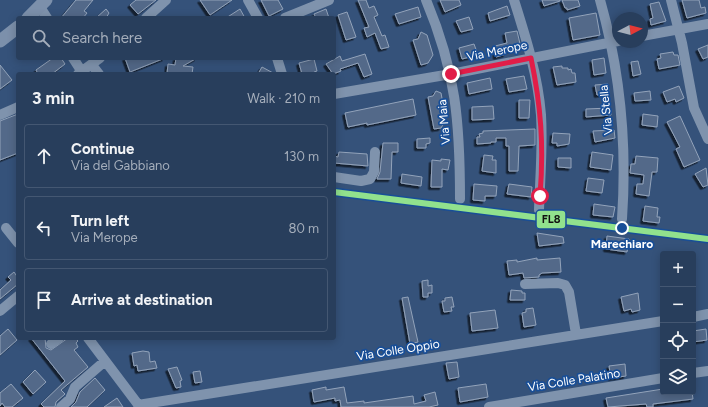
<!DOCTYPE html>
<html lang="en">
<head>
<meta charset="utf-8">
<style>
  body { margin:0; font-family:Figtree,sans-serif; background:#304562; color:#f1f3f6 }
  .controls { position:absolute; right:12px; bottom:12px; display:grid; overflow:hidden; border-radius:4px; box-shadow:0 2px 10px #0003 }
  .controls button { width:36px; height:36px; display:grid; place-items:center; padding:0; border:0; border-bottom:1px solid #445772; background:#283e5c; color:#f1f3f6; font:20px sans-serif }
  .compass { position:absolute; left:612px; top:12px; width:36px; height:36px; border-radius:50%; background:#283e5c; box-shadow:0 2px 10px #0003; rotate:83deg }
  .stop { position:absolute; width:12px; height:12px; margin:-9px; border:3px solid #e11d48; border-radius:50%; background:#fff }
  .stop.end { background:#e11d48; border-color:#fff; box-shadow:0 1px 4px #0008 }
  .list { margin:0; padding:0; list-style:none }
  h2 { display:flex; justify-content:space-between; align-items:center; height:52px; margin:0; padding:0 16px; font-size:17px }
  h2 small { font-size:13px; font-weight:400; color:#a5aebb }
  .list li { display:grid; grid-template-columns:26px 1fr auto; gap:12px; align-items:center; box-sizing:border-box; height:64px; margin:0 8px 8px; padding:0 8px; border:1px solid #445772; border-radius:4px }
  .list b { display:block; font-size:15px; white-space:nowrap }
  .list p { margin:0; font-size:13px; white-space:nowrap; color:#a5aebb }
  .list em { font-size:13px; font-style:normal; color:#a5aebb }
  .icon { flex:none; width:22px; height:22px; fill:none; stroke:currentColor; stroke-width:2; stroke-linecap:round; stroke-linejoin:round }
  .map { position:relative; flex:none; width:708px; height:407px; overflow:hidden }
  .search { position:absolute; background:#283e5c; box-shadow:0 2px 10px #0003; left:16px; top:16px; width:320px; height:44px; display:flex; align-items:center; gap:10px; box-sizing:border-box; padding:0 14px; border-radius:4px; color:#a5aebb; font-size:15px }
  .panel { position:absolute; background:#283e5c; box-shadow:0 2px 10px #0003; left:16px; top:72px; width:320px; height:268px; border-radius:4px }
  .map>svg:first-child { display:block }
  .building { fill:#526989; stroke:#93a3ba; filter:url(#shadow) }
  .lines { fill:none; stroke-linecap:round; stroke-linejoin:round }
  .minor { stroke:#7f93ad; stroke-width:10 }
  .major { stroke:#7c90ab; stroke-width:13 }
  .rail-1-casing { stroke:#184e97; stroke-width:9 }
  .rail-1 { stroke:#91e18d; stroke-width:6 }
  .route { stroke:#e11d48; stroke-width:5 }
  .stop-dot { fill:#184e97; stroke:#fff; stroke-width:2 }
  .labels { text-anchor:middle; stroke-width:3.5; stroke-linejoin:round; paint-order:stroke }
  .street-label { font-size:12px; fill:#fff; stroke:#184e97 }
  .stop-label { font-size:12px; font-weight:bold; fill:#fff; stroke:#184e97 }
  .line-badge { stroke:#184e97; stroke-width:1.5 }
  .pale-badge-label { font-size:11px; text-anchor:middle; font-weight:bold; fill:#111 }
</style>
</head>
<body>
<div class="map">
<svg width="708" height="407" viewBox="0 0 708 407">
  <defs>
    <filter id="shadow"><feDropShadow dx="-2.5" dy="2.5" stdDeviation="0" flood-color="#0009"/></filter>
  </defs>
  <rect width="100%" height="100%" fill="#35527a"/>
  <!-- building -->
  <path class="building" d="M 76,0 L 93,0 L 84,11 L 87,13 L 83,18 L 61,18 Z
    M 136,0 L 156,0 L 138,14 L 130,5 Z
    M 200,0 L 232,0 L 210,15 Z
    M 261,0 L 278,0 L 283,9 L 269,16 Z
    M 358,0 L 366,0 L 369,8 L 374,6 L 378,15 L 374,17 L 382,36 L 385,35 L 389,47 L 381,49 L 375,33 L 367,37 L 364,28 L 369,27 Z
    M 440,0 L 459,0 L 461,5 L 445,12 Z
    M 542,0 L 560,0 L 560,1 L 544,6 Z
    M 562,0 L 578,0 L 580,6 L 567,10 L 567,8 L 565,8 Z
    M 682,0 L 699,0 L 701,8 L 705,7 L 706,13 L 687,18 Z
    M 659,2 L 666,21 L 651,25 L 650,19 L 653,18 L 650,4 Z
    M 507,6 L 510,15 L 490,21 L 488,13 Z
    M 418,7 L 421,17 L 399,24 L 395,14 Z
    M 106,9 L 109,13 L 106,18 L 96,18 Z
    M 240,9 L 245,18 L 226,18 Z
    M 326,9 L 329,18 L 316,18 L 314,14 Z
    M 347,12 L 356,37 L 346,40 L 338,15 Z
    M 596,13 L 600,35 L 573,40 L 569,18 Z
    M 469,17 L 473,29 L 461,32 L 456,21 Z
    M 517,31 L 521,48 L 505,51 L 506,54 L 496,57 L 495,46 L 507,43 L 505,33 Z
    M 421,32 L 427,35 L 433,55 L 428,63 L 421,65 L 413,40 L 418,39 Z
    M 474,44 L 478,55 L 462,59 L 459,48 Z
    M 708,45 L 708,57 L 703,59 L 698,49 Z
    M 673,52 L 674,55 L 678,55 L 680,65 L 659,69 L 657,59 L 661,58 L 660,54 Z
    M 365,54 L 372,74 L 364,77 L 358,63 L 340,69 L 341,71 L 333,74 L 326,64 L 340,56 L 342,61 Z
    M 53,58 L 61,58 L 65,64 L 52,74 L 38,74 L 36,70 Z
    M 125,58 L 165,58 L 130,72 Z
    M 176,58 L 197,58 L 183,66 L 193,67 L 192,74 L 167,74 L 168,64 L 175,65 Z
    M 604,58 L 606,73 L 594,75 L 592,60 Z
    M 314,59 L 317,71 L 314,72 L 314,74 L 302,74 L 299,63 Z
    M 638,61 L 641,74 L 633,76 L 631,62 Z
    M 0,65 L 12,80 L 0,89 Z
    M 562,66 L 562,68 L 568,68 L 568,70 L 571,69 L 572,73 L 575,73 L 576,82 L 557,85 L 553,67 Z
    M 262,67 L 275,74 L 258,74 Z
    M 524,76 L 527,89 L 509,92 L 506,79 Z
    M 490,78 L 492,89 L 469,94 L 467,83 Z
    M 608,84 L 609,93 L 597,95 L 595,85 Z
    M 679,86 L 684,98 L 676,102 L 675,99 L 667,102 L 663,92 Z
    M 436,91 L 441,93 L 446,120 L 441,128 L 434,129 L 428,97 L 433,96 Z
    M 650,91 L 651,100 L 635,101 L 634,93 Z
    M 413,99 L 416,115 L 367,125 L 367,123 L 348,127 L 345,113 Z
    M 519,100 L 530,100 L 529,118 L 519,118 Z
    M 493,106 L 494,119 L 472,120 L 472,107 Z
    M 610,108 L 611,115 L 586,117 L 586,109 Z
    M 18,114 L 18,153 L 0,160 L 0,121 Z
    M 643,114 L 658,116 L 657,127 L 642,125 Z
    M 680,116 L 700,160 L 684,167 L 676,149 L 680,147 L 667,122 Z
    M 535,129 L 535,145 L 519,146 L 518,171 L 509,171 L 509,146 L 506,146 L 506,138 L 496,138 L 496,142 L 491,142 L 491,143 L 477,144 L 477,137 L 480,137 L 479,134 L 483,133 L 483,131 Z
    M 614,130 L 615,138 L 595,142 L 593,131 Z
    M 553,133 L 570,134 L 569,144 L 557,146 L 557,143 L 552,143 Z
    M 430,138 L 430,143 L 426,144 L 426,148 L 417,148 L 417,139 Z
    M 383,143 L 398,143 L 398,152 L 392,152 L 391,179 L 377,179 L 380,172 Z
    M 339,152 L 367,154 L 368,166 L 334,163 L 334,156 L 338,157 Z
    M 592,152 L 613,155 L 611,170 L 590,167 Z
    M 484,155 L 493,156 L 492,160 L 496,160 L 496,173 L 482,171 Z
    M 636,156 L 658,158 L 657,172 L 652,172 L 649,196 L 636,194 L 637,184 L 643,184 L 644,175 L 630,173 L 631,164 L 635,164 Z
    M 558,158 L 571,158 L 571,168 L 558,167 Z
    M 441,159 L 450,160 L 448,170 L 442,169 L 442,187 L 431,187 L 432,160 L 441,161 Z
    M 706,168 L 708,185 L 703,187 L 695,174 Z
    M 402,174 L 422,177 L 421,186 L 401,183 Z
    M 588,178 L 604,180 L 602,193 L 586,191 Z
    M 474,184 L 497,186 L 496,196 L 485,196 L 485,201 L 473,200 Z
    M 509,184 L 532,187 L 531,197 L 507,194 Z
    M 594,204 L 615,207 L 613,217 L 593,215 Z
    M 645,206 L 658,208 L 657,217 L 660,217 L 659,223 L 643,221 Z
    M 537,233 L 563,237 L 564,243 L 539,246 Z
    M 607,236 L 629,239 L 627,252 L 606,249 Z
    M 537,258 L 537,260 L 560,258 L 561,272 L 542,273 L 539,275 L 539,277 L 524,278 L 523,273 L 509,275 L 507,261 L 517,260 L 517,262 Z
    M 14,272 L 18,278 L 18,284 L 0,299 L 0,290 L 11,280 L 8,277 Z
    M 428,280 L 428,286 L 432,285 L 432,293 L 428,293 L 428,297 L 423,297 L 422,281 Z
    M 511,290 L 522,291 L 522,293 L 525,293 L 525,300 L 510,300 Z
    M 638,293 L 640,310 L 632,312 L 631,309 L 624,311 L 621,297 Z
    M 408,297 L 418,342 L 410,344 L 402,298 Z
    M 452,297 L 454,307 L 451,307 L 452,311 L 444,312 L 442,301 L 445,301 L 445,298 Z
    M 533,308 L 536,325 L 524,327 L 522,313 L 526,312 L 526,309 Z
    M 495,310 L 498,328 L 472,331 L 470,313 Z
    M 8,329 L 17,340 L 0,355 L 0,336 Z
    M 706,329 L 707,340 L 693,342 L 693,331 Z
    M 31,338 L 45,338 L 46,348 L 51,350 L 68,338 L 75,338 L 78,341 L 76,343 L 78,347 L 74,350 L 88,367 L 61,390 L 65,394 L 56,402 L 55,407 L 44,407 L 41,404 L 65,381 Z
    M 143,351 L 149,352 L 150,362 L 155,361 L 157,368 L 138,371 L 137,365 L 134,366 L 132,353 Z
    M 457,362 L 459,377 L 449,379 L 446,363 Z
    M 625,364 L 626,376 L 611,378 L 609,366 Z
    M 177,367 L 182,380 L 180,381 L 181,387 L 176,388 L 168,369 Z
    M 35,370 L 46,382 L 33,394 L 23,382 Z
    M 200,371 L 202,382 L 195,383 L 193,372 Z
    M 95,378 L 105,390 L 87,407 L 71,407 L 76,402 L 80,392 Z
    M 11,384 L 23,398 L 12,407 L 5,407 L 2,403 L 0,406 L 0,393 Z
    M 486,384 L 488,397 L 460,402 L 458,388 Z
    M 326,387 L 326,390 L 344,387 L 347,403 L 364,401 L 364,403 L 413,396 L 414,404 L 426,401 L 424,395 L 435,392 L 438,405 L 429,407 L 341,407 L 340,400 L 335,401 L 335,398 L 314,402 L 312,390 Z
    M 663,389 L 663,392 L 692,392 L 693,399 L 653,404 L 653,407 L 647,407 L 646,404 L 608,407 L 606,398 Z
    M 117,398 L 123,407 L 104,407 Z"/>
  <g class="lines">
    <!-- minor -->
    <path class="minor" d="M 248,0 L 258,18
      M 426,0 C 456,71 460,123 460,199
      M 514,0 C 526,38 538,76 541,115 C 543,147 540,178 539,210
      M 600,0 C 620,70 627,146 622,219
      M 671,0 L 682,43 L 694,108 L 708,139
      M 40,7 L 47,18
      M 146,18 L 166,0
      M 285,18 L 329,0
      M 642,36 L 708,24
      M 73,58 L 82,72
      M 277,58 L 282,74
      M 92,65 L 99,74
      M 78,74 L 100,58
      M 334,94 L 451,74 L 618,41
      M 0,115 L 18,107
      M 334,177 L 361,181 L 370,179 L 374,172 L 375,152
      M 6,228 L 18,243
      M 525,284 L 558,283 L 565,285 L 569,292 L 576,334
      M 0,311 L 18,296
      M 693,317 L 708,314
      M 88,338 L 140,407
      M 51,344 L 59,338
      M 693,373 L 708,371
      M 138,405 L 663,321
      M 61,407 L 70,399 L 75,387 L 105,361
      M 489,407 L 663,378"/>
    <!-- major -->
    <path class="major" d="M 28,18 L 46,0
      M 0,41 L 18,27"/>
    <defs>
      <path id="rail-1" d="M 334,192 L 708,239"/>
    </defs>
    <!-- rail-1 casing -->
    <use href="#rail-1" class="rail-1-casing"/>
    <!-- rail-1 -->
    <use href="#rail-1" class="rail-1"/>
  </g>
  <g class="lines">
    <!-- route -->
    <path class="route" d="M 451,74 L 531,58 C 541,106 544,146 540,196"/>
  </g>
  <!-- markers -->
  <circle class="stop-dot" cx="622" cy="228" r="6"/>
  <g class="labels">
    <!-- street labels -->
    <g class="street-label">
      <text transform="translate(497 51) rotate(-12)" y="4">Via Merope</text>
      <text transform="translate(606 110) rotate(-96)" y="4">Via Stella</text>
      <text transform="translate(444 122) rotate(-95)" y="4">Via Maia</text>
      <text transform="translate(398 350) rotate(-9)" y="4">Via Colle Oppio</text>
      <text transform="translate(574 380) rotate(-9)" y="4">Via Colle Palatino</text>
    </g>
    <!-- stop labels -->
    <g class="stop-label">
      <text x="622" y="248">Marechiaro</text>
    </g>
  </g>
  <rect class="line-badge" x="536" y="210" width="30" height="19" rx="4" fill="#91e18d"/>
  <g class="pale-badge-label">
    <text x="551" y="223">FL8</text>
  </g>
</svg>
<div class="controls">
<button>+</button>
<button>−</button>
<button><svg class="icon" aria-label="locate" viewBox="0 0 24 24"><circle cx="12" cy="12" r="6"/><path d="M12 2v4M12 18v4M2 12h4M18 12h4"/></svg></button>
<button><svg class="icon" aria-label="layers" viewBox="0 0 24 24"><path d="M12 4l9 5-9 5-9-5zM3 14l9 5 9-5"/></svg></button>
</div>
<svg class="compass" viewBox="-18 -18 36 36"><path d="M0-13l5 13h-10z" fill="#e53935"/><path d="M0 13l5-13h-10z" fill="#a5aebb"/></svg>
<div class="stop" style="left:540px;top:196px"></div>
<div class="stop end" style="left:451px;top:74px"></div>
<div class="search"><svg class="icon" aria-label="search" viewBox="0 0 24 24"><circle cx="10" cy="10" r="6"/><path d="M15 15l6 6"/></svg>Search here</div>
<section class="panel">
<h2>3 min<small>Walk · 210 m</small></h2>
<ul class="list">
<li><svg class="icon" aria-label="ahead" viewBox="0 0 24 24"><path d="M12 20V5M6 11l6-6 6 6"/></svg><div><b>Continue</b><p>Via del Gabbiano</p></div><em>130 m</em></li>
<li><svg class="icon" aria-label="left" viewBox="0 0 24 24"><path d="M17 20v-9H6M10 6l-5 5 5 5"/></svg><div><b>Turn left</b><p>Via Merope</p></div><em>80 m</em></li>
<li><svg class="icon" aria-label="arrive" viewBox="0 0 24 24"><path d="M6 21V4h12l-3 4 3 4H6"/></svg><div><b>Arrive at destination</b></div></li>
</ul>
</section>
</div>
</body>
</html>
